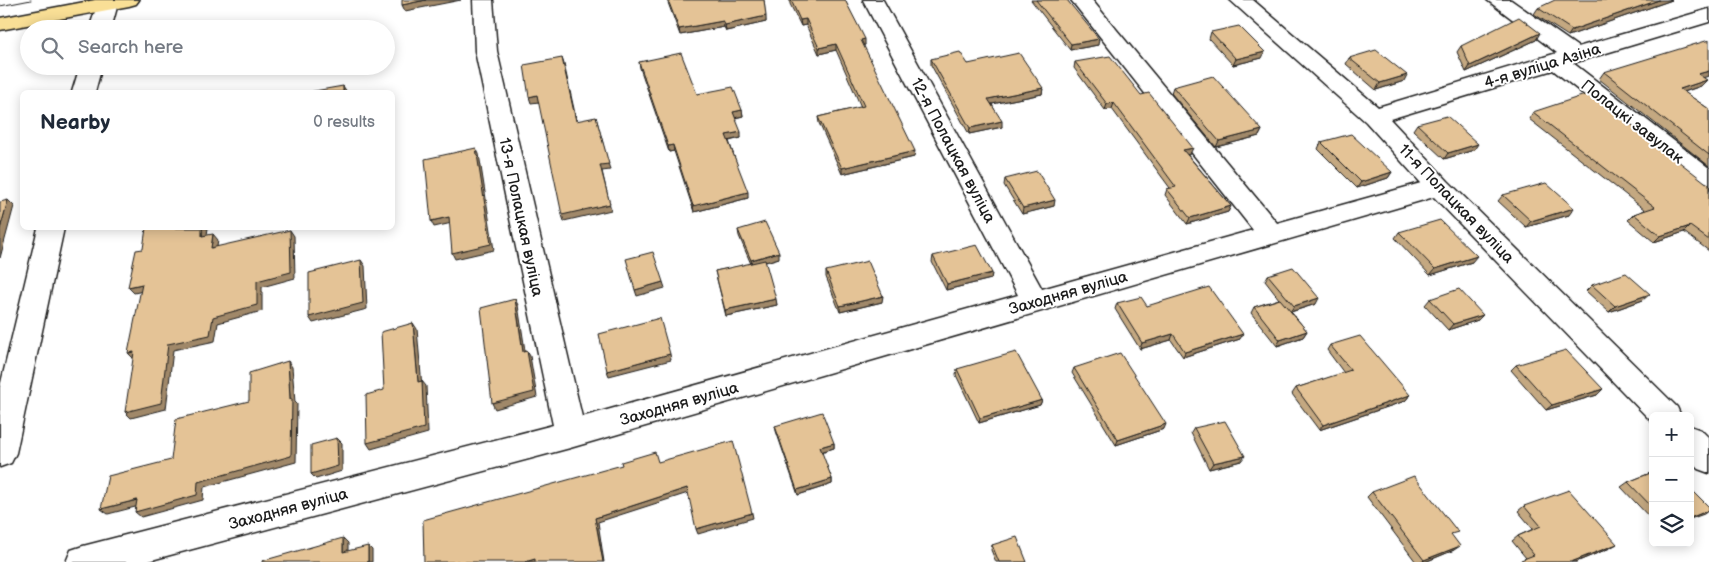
<!DOCTYPE html>
<html lang="en">
<head>
<meta charset="utf-8">
<style>
  body { margin:0; font-family:"Balsamiq Sans",sans-serif; background:#f2f2f3; color:#1f2937 }
  .controls { position:absolute; right:15px; bottom:15px; display:grid; overflow:hidden; border-radius:8px; box-shadow:0 2px 12px #0003 }
  .controls button { width:45px; height:45px; display:grid; place-items:center; padding:0; border:0; border-bottom:1px solid #e0e1e3; background:#fff; color:#1f2937; font:25px sans-serif }
  .list { margin:0; padding:0; list-style:none }
  h2 { display:flex; justify-content:space-between; align-items:center; height:65px; margin:0; padding:0 20px; font-size:21px }
  h2 small { font-size:16px; font-weight:400; color:#747a83 }
  .icon { flex:none; width:28px; height:28px; fill:none; stroke:currentColor; stroke-width:2; stroke-linecap:round; stroke-linejoin:round }
  .map { position:relative; flex:none; width:1709px; height:562px; overflow:hidden }
  .search { position:absolute; background:#fff; box-shadow:0 2px 12px #0003; left:20px; top:20px; width:375px; height:55px; display:flex; align-items:center; gap:12px; box-sizing:border-box; padding:0 18px; border-radius:28px; color:#747a83; font-size:19px }
  .panel { position:absolute; background:#fff; box-shadow:0 2px 12px #0003; left:20px; top:90px; width:375px; height:140px; border-radius:8px }
  .map>svg:first-child { display:block }
  .lines { fill:none; stroke-linecap:round; stroke-linejoin:round }
  .minor-casing { stroke:#1c1c1c; stroke-width:3 }
  .secondary-casing { stroke:#1c1c1c; stroke-width:3 }
  .primary-casing { stroke:#1c1c1c; stroke-width:3 }
  .minor { fill:#fff; fill-rule:evenodd }
  .secondary { fill:#fff; fill-rule:evenodd }
  .primary { fill:#f9df96; fill-rule:evenodd }
  .tram { stroke:#1c1c1c; stroke-width:1 }
  .wall { fill:#c4a881; stroke:#1c1c1c }
  .shaded-wall { fill:#a08869; stroke:#1c1c1c }
  .building { fill:#e4c396; stroke:#1c1c1c }
  .labels { text-anchor:middle; stroke-width:4; stroke-linejoin:round; paint-order:stroke }
  .street-label { font-size:16px; fill:#1c1c1c; stroke:#fff }
</style>
</head>
<body>
<div class="map">
<svg width="1709" height="562" viewBox="0 0 1709 562">
  <rect width="100%" height="100%" fill="#fff"/>
  <filter id="ink" filterUnits="userSpaceOnUse"><feTurbulence type="fractalNoise" baseFrequency=".02" numOctaves="2"/><feDisplacementMap in="SourceGraphic" scale="10" xChannelSelector="R" yChannelSelector="G"/><feConvolveMatrix kernelMatrix="1 2 1 2 8 2 1 2 1" color-interpolation-filters="sRGB"/></filter>
  <g filter="url(#ink)">
    <g class="lines">
      <defs>
        <path id="minor" d="M 473,0 L 493,0 L 497,51 L 582,417 L 1018,295 L 863,0 L 883,0 L 1042,289 L 1253,230 L 1071,0 L 1092,0 L 1277,223 L 1421,183 L 1366,122 L 1230,0 L 1253,0 L 1378,107 L 1557,53 L 1487,0 L 1511,0 L 1578,47 L 1709,9 L 1709,22 L 1573,63 L 1709,168 L 1709,190 L 1700,187 L 1553,70 L 1390,119 L 1448,181 L 1677,407 L 1681,416 L 1653,416 L 1653,423 L 1434,197 L 570,448 L 144,562 L 66,562 L 71,550 L 83,546 L 553,425 L 475,51 Z
          M 1690,426 L 1701,430 L 1709,438 L 1709,473 L 1698,469 L 1690,461 Z"/>
        <path id="secondary" d="M 99,0 L 119,0 L 111,29 L 89,29 Z
          M 80,66 L 102,66 L 95,92 L 72,92 Z
          M 38,228 L 64,228 L 16,453 L 11,463 L 0,467 L 0,387 Z"/>
        <path id="primary" d="M 95,0 L 139,0 L 136,4 L 129,6 L 0,30 L 0,18 Z"/>
      </defs>
      <!-- minor casing -->
      <use href="#minor" class="minor-casing"/>
      <!-- secondary casing -->
      <use href="#secondary" class="secondary-casing"/>
      <!-- primary casing -->
      <use href="#primary" class="primary-casing"/>
      <!-- minor -->
      <use href="#minor" class="minor"/>
      <!-- secondary -->
      <use href="#secondary" class="secondary"/>
      <!-- primary -->
      <use href="#primary" class="primary"/>
      <!-- tram -->
      <path class="tram" d="M 0,6 L 31,0"/>
    </g>
    <!-- wall -->
    <path class="wall" d="M 667,0 L 764,0 L 766,22 L 726,31 L 724,27 L 680,35 Z
      M 790,0 L 845,0 L 865,45 L 863,45 L 914,157 L 842,174 L 819,123 L 818,117 L 861,107 L 836,50 L 819,54 L 806,25 L 801,26 L 790,4 Z
      M 1031,0 L 1067,0 L 1098,45 L 1070,50 Z
      M 1672,0 L 1568,36 L 1534,14 L 1538,8 Z
      M 1211,32 L 1262,58 L 1233,65 L 1209,39 Z
      M 1536,40 L 1466,72 L 1457,52 L 1461,46 Z
      M 1349,58 L 1404,81 L 1376,90 L 1346,64 Z
      M 931,59 L 968,64 L 1043,88 L 1042,94 L 992,104 L 1002,127 L 969,134 L 931,65 Z
      M 639,62 L 697,94 L 742,110 L 743,116 L 735,118 L 741,138 L 729,141 L 748,198 L 694,212 L 674,151 L 669,152 L 640,68 Z
      M 1075,62 L 1141,95 L 1190,154 L 1187,154 L 1231,206 L 1228,212 L 1187,224 L 1165,195 L 1167,189 L 1170,188 L 1112,109 L 1105,110 L 1074,68 Z
      M 1604,72 L 1702,78 L 1701,86 L 1684,92 L 1709,109 L 1709,166 L 1599,79 Z
      M 1173,87 L 1262,130 L 1259,136 L 1216,147 L 1171,93 Z
      M 1533,112 L 1709,184 L 1709,251 L 1684,232 L 1654,242 L 1628,220 L 1634,214 L 1645,210 L 1529,119 Z
      M 1417,124 L 1474,150 L 1444,159 L 1413,130 Z
      M 1321,142 L 1392,172 L 1388,178 L 1357,188 L 1318,149 Z
      M 1005,179 L 1054,206 L 1022,214 L 1004,185 Z
      M 1503,195 L 1569,215 L 1526,227 L 1498,201 Z
      M 738,230 L 779,258 L 765,262 L 777,305 L 726,316 L 715,271 L 751,264 L 739,236 Z
      M 1399,232 L 1472,262 L 1430,275 L 1395,238 Z
      M 933,256 L 992,273 L 991,279 L 946,290 L 932,262 Z
      M 826,271 L 882,302 L 840,312 L 826,277 Z
      M 1268,275 L 1316,304 L 1291,312 L 1307,331 L 1303,337 L 1277,346 L 1251,313 L 1254,307 L 1279,299 L 1265,281 Z
      M 1592,285 L 1643,300 L 1609,312 L 1586,291 Z
      M 1430,299 L 1478,320 L 1448,330 L 1425,305 Z
      M 1117,303 L 1147,306 L 1240,339 L 1183,357 L 1171,340 L 1140,349 L 1115,309 Z
      M 1330,345 L 1410,395 L 1405,401 L 1319,430 L 1292,394 L 1296,388 L 1344,373 L 1327,350 Z
      M 1516,365 L 1597,395 L 1546,410 L 1511,370 Z
      M 1074,368 L 1164,429 L 1116,445 L 1072,373 Z
      M 957,369 L 1042,400 L 1040,405 L 979,423 L 956,375 Z
      M 775,426 L 834,443 L 834,448 L 821,452 L 832,479 L 832,484 L 798,495 L 776,431 Z
      M 1194,428 L 1241,461 L 1209,469 L 1191,433 Z
      M 1653,472 L 1653,521 L 1621,487 L 1628,482 Z
      M 1372,492 L 1454,550 L 1425,562 L 1416,562 L 1367,497 Z
      M 1524,506 L 1610,548 L 1576,562 L 1519,562 L 1526,558 L 1512,541 L 1518,536 L 1533,529 L 1518,511 Z
      M 992,545 L 1027,562 L 996,562 L 991,550 Z"/>
    <!-- shaded-wall -->
    <path class="shaded-wall" d="M 426,0 L 461,0 L 405,11 L 402,5 Z
      M 1659,0 L 1672,0 L 1568,36 L 1572,30 Z
      M 766,16 L 766,22 L 726,31 L 725,25 Z
      M 806,19 L 806,25 L 801,26 L 800,20 Z
      M 723,21 L 724,27 L 680,35 L 679,29 Z
      M 1540,33 L 1536,40 L 1466,72 L 1470,66 Z
      M 865,39 L 865,45 L 861,46 L 861,40 Z
      M 1099,39 L 1098,45 L 1070,50 L 1071,44 Z
      M 836,44 L 836,50 L 819,54 L 819,48 Z
      M 1265,52 L 1262,58 L 1233,65 L 1236,59 Z
      M 562,58 L 564,64 L 578,127 L 576,121 Z
      M 1709,71 L 1709,76 L 1692,81 L 1698,74 Z
      M 1407,75 L 1404,81 L 1376,90 L 1380,83 Z
      M 1707,80 L 1701,86 L 1675,95 L 1680,89 Z
      M 343,86 L 347,92 L 343,92 Z
      M 1043,88 L 1042,94 L 987,105 L 988,99 Z
      M 537,95 L 539,102 L 531,103 L 529,97 Z
      M 1114,103 L 1112,109 L 1105,110 L 1107,104 Z
      M 742,110 L 743,116 L 734,118 L 733,112 Z
      M 596,117 L 610,170 L 602,171 L 611,210 L 564,221 L 562,215 L 600,165 Z
      M 1002,121 L 1002,127 L 969,134 L 970,128 Z
      M 1262,130 L 1259,136 L 1216,147 L 1219,141 Z
      M 741,132 L 741,138 L 727,141 L 726,135 Z
      M 1478,144 L 1474,150 L 1444,159 L 1448,153 Z
      M 673,145 L 674,151 L 669,152 L 668,146 Z
      M 476,148 L 479,154 L 494,250 L 455,259 L 452,253 Z
      M 1193,148 L 1190,154 L 1181,156 L 1183,150 Z
      M 915,151 L 914,157 L 842,174 L 842,168 Z
      M 1392,172 L 1388,178 L 1357,188 L 1361,182 Z
      M 748,192 L 748,198 L 694,212 L 693,206 Z
      M 8,200 L 14,206 L 0,258 L 0,229 Z
      M 1055,200 L 1054,206 L 1022,214 L 1023,208 Z
      M 1231,206 L 1228,212 L 1187,224 L 1190,218 Z
      M 1574,208 L 1569,215 L 1526,227 L 1531,221 Z
      M 449,217 L 452,223 L 434,227 L 431,221 Z
      M 1690,226 L 1684,232 L 1654,242 L 1660,236 Z
      M 202,228 L 208,228 L 206,242 L 202,236 Z
      M 290,230 L 294,236 L 295,278 L 262,287 L 262,311 L 218,323 L 215,341 L 173,350 L 166,409 L 131,418 L 125,412 L 168,344 L 257,281 Z
      M 213,234 L 218,240 L 216,254 L 211,248 Z
      M 779,252 L 779,258 L 752,266 L 751,260 Z
      M 1477,256 L 1472,262 L 1430,275 L 1435,269 Z
      M 361,260 L 365,266 L 367,309 L 313,323 L 309,317 Z
      M 992,273 L 991,279 L 946,290 L 947,284 Z
      M 663,282 L 665,288 L 637,296 L 635,290 Z
      M 142,284 L 148,290 L 134,293 L 128,287 Z
      M 1650,294 L 1643,300 L 1609,312 L 1615,306 Z
      M 883,296 L 882,302 L 840,312 L 840,306 Z
      M 1319,298 L 1316,304 L 1290,312 L 1294,306 Z
      M 515,299 L 518,305 L 526,357 L 523,352 Z
      M 776,299 L 777,305 L 726,316 L 725,310 Z
      M 1483,315 L 1478,320 L 1448,330 L 1453,324 Z
      M 413,323 L 417,329 L 422,387 L 418,382 Z
      M 1307,331 L 1303,337 L 1277,346 L 1280,340 Z
      M 1173,334 L 1171,340 L 1140,349 L 1142,343 Z
      M 1243,334 L 1240,339 L 1183,357 L 1185,352 Z
      M 527,351 L 530,356 L 537,397 L 495,409 L 492,403 Z
      M 134,352 L 134,359 L 128,353 Z
      M 670,354 L 671,360 L 609,376 L 607,371 Z
      M 288,361 L 292,367 L 295,402 L 297,404 L 296,462 L 204,487 L 203,500 L 141,517 L 135,512 L 198,482 L 290,399 Z
      M 422,381 L 426,386 L 428,433 L 371,449 L 367,443 Z
      M 1603,389 L 1597,395 L 1546,410 L 1552,405 Z
      M 1410,395 L 1405,401 L 1319,430 L 1323,425 Z
      M 1042,400 L 1040,405 L 979,423 L 980,418 Z
      M 1166,424 L 1164,429 L 1116,445 L 1118,440 Z
      M 337,438 L 342,443 L 342,471 L 316,479 L 311,474 Z
      M 834,443 L 834,448 L 820,452 L 820,447 Z
      M 1245,456 L 1241,461 L 1209,469 L 1213,463 Z
      M 832,479 L 832,484 L 798,495 L 797,490 Z
      M 687,488 L 688,493 L 598,522 L 604,562 L 603,562 L 595,518 Z
      M 137,500 L 143,505 L 108,514 L 101,509 Z
      M 1709,510 L 1704,514 L 1690,519 L 1690,518 Z
      M 752,513 L 753,518 L 698,534 L 696,529 Z
      M 343,538 L 348,543 L 348,557 L 343,552 Z
      M 1617,544 L 1610,548 L 1576,562 L 1571,562 Z
      M 368,546 L 372,550 L 372,562 L 368,562 Z
      M 1460,546 L 1454,550 L 1425,562 L 1422,562 L 1424,560 Z
      M 535,559 L 537,562 L 525,562 Z"/>
    <!-- building -->
    <path class="building" d="M 402,0 L 426,0 L 402,5 Z
      M 668,0 L 764,0 L 766,16 L 725,25 L 723,21 L 679,29 Z
      M 791,0 L 845,0 L 865,39 L 861,40 L 915,151 L 842,168 L 818,117 L 864,106 L 836,44 L 819,48 L 806,19 L 800,20 Z
      M 1036,0 L 1067,0 L 1099,39 L 1071,44 Z
      M 1555,0 L 1659,0 L 1572,30 L 1538,8 Z
      M 1519,17 L 1540,33 L 1470,66 L 1461,46 Z
      M 182,25 L 182,29 L 162,29 Z
      M 1239,26 L 1265,52 L 1236,59 L 1211,32 Z
      M 1709,40 L 1709,71 L 1698,74 L 1707,80 L 1680,89 L 1709,109 L 1709,155 L 1604,72 Z
      M 1376,50 L 1407,75 L 1380,83 L 1349,58 Z
      M 960,52 L 968,64 L 1019,53 L 1043,88 L 988,99 L 1002,121 L 970,128 L 931,59 Z
      M 681,53 L 697,94 L 733,87 L 742,110 L 733,112 L 741,132 L 726,135 L 748,192 L 693,206 L 673,145 L 668,146 L 639,62 Z
      M 1110,56 L 1141,95 L 1149,93 L 1193,148 L 1183,150 L 1231,206 L 1190,218 L 1167,189 L 1176,187 L 1114,103 L 1107,104 L 1075,62 Z
      M 562,58 L 576,121 L 596,117 L 609,164 L 600,165 L 610,204 L 562,215 L 537,95 L 529,97 L 524,65 Z
      M 1213,76 L 1262,130 L 1219,141 L 1173,87 Z
      M 343,86 L 343,92 L 309,92 Z
      M 1591,93 L 1705,182 L 1709,184 L 1709,240 L 1690,226 L 1660,236 L 1634,214 L 1655,207 L 1533,112 Z
      M 1447,116 L 1478,144 L 1448,153 L 1417,124 Z
      M 1351,134 L 1392,172 L 1361,182 L 1321,142 Z
      M 476,148 L 491,244 L 452,253 L 449,217 L 431,221 L 425,159 Z
      M 1037,171 L 1055,200 L 1023,208 L 1005,179 Z
      M 1546,183 L 1574,208 L 1531,221 L 1503,195 Z
      M 8,200 L 0,229 L 0,202 Z
      M 1440,220 L 1477,256 L 1435,269 L 1399,232 Z
      M 765,222 L 779,252 L 751,260 L 738,230 Z
      M 146,228 L 202,228 L 202,236 L 213,234 L 211,248 L 290,230 L 291,272 L 257,281 L 257,305 L 213,317 L 210,335 L 168,344 L 161,403 L 125,412 L 134,352 L 128,353 L 142,284 L 128,287 L 136,250 L 143,249 Z
      M 977,245 L 992,273 L 947,284 L 933,256 Z
      M 653,252 L 663,282 L 635,290 L 626,259 Z
      M 361,260 L 363,303 L 309,317 L 309,273 Z
      M 765,260 L 776,299 L 725,310 L 715,271 Z
      M 868,261 L 883,296 L 840,306 L 826,271 Z
      M 1293,267 L 1319,298 L 1294,306 L 1268,275 Z
      M 1626,273 L 1650,294 L 1615,306 L 1592,285 Z
      M 1209,287 L 1243,334 L 1185,352 L 1173,334 L 1142,343 L 1117,303 L 1141,297 L 1147,306 Z
      M 1459,289 L 1483,315 L 1453,324 L 1430,299 Z
      M 515,299 L 523,352 L 527,351 L 534,392 L 492,403 L 481,308 Z
      M 1280,299 L 1307,331 L 1280,340 L 1254,307 Z
      M 660,318 L 670,354 L 607,371 L 599,334 Z
      M 413,323 L 418,382 L 422,381 L 424,428 L 367,443 L 366,395 L 384,390 L 381,332 Z
      M 1360,336 L 1410,395 L 1323,425 L 1296,388 L 1351,370 L 1330,345 Z
      M 1566,350 L 1603,389 L 1552,405 L 1516,365 Z
      M 1016,352 L 1042,400 L 980,418 L 957,369 Z
      M 1120,353 L 1166,424 L 1118,440 L 1074,368 Z
      M 288,361 L 290,399 L 292,399 L 291,456 L 198,482 L 197,495 L 135,512 L 137,500 L 101,509 L 108,476 L 171,460 L 176,419 L 249,401 L 249,373 Z
      M 822,412 L 834,443 L 820,447 L 832,479 L 797,490 L 775,426 Z
      M 1225,421 L 1245,456 L 1213,463 L 1194,428 Z
      M 337,438 L 338,466 L 311,474 L 311,445 Z
      M 733,441 L 752,513 L 696,529 L 687,488 L 595,518 L 603,562 L 535,562 L 535,559 L 525,562 L 458,562 L 458,561 L 453,562 L 424,562 L 423,520 L 622,465 L 621,462 L 655,452 L 658,462 Z
      M 1653,472 L 1653,508 L 1628,482 Z
      M 1414,476 L 1458,532 L 1451,534 L 1460,546 L 1424,560 L 1372,492 Z
      M 1690,488 L 1709,507 L 1709,510 L 1690,518 Z
      M 1569,490 L 1617,544 L 1571,562 L 1523,562 L 1521,560 L 1534,555 L 1518,536 L 1541,526 L 1524,506 Z
      M 1017,537 L 1027,562 L 999,562 L 992,545 Z
      M 343,538 L 343,552 L 368,546 L 368,562 L 262,562 L 262,561 Z"/>
  </g>
  <g class="labels">
    <!-- street labels -->
    <g class="street-label">
      <text transform="translate(1542 65) rotate(-17)" y="6">4-я вуліца Азіна</text>
      <text transform="translate(1633 121) rotate(38)" y="6">Полацкі завулак</text>
      <text transform="translate(954 150) rotate(62)" y="6">12-я Полацкая вуліца</text>
      <text transform="translate(1457 203) rotate(46)" y="6">11-я Полацкая вуліца</text>
      <text transform="translate(522 217) rotate(78)" y="6">13-я Полацкая вуліца</text>
      <text transform="translate(1068 292) rotate(-16)" y="6">Заходняя вуліца</text>
      <text transform="translate(679 403) rotate(-16)" y="6">Заходняя вуліца</text>
      <text transform="translate(288 508) rotate(-15)" y="6">Заходняя вуліца</text>
    </g>
  </g>
</svg>
<div class="controls">
<button>+</button>
<button>−</button>
<button><svg class="icon" aria-label="layers" viewBox="0 0 24 24"><path d="M12 4l9 5-9 5-9-5zM3 14l9 5 9-5"/></svg></button>
</div>
<div class="search"><svg class="icon" aria-label="search" viewBox="0 0 24 24"><circle cx="10" cy="10" r="6"/><path d="M15 15l6 6"/></svg>Search here</div>
<section class="panel">
<h2>Nearby<small>0 results</small></h2>
<ul class="list">
</ul>
</section>
</div>
</body>
</html>
